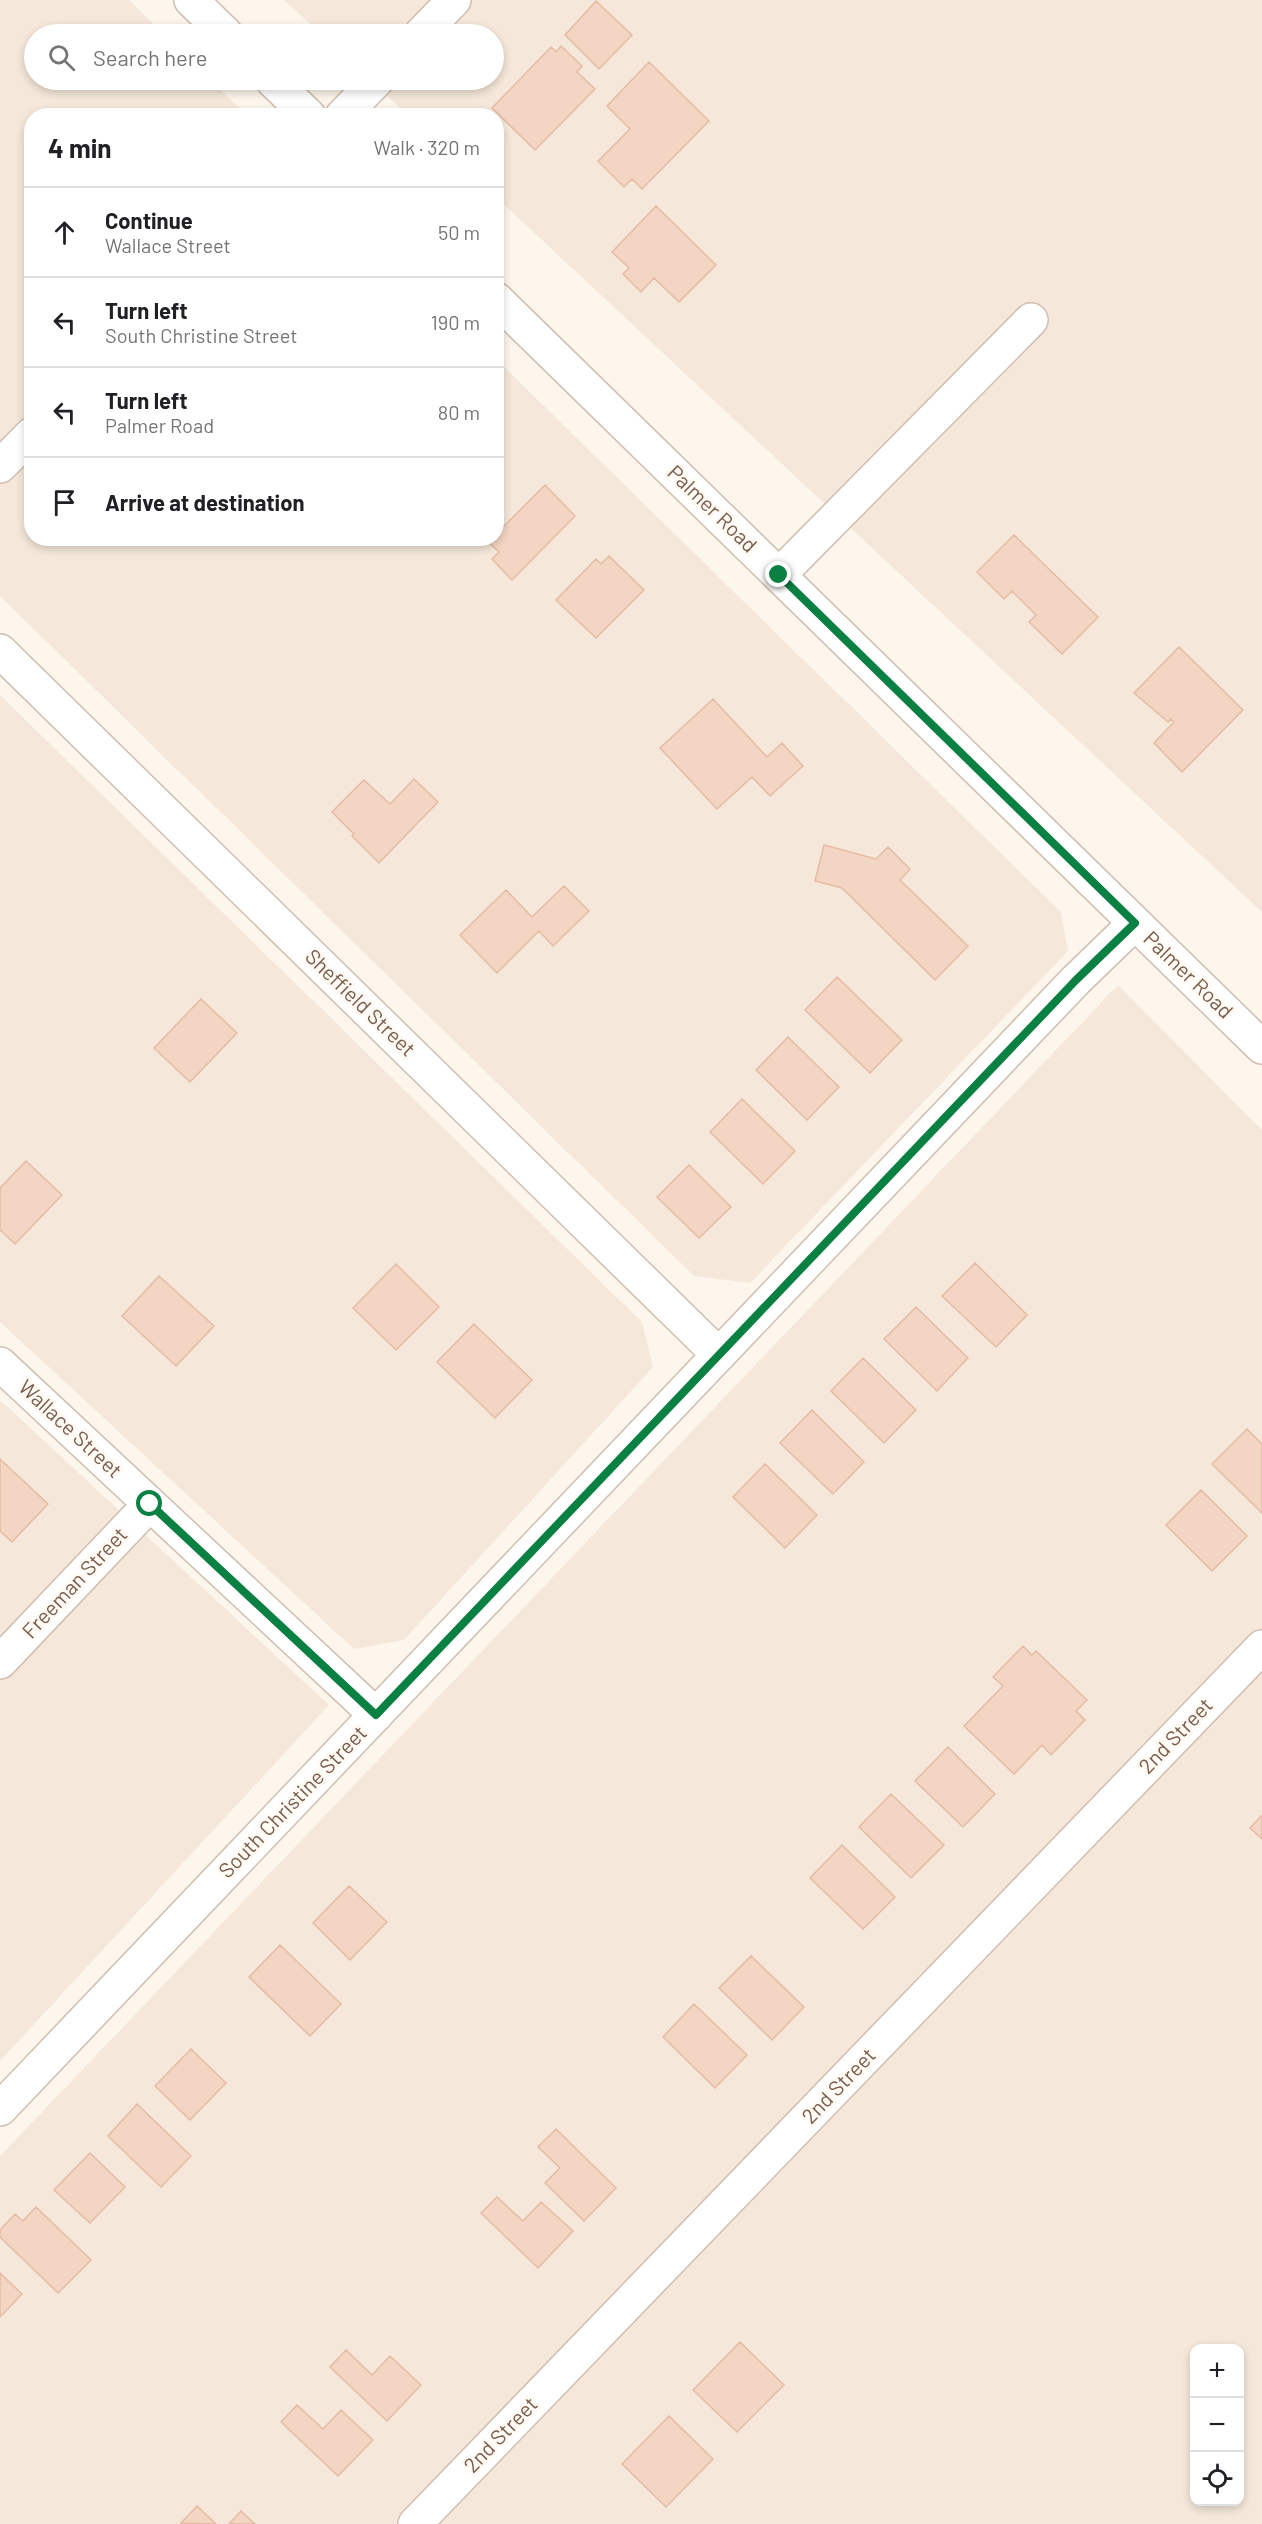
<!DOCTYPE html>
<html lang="en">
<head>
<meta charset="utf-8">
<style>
  body { margin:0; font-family:Barlow,sans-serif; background:#f6f6f6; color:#202124 }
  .controls { position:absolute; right:18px; bottom:18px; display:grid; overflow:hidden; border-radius:12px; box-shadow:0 3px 9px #0003 }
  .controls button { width:54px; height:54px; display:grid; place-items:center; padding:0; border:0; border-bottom:2px solid #e0e0e0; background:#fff; color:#202124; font:30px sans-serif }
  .stop { position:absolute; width:18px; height:18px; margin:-14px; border:4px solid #0b8043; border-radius:50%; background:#fff }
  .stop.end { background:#0b8043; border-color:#fff; box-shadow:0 2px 6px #0008 }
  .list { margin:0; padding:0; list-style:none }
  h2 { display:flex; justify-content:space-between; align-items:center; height:78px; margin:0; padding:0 24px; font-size:26px }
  h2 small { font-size:20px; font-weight:400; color:#757577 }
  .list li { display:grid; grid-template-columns:39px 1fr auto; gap:18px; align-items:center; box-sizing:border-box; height:90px; padding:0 24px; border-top:2px solid #e0e0e0 }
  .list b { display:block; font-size:22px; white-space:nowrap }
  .list p { margin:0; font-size:20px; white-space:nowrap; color:#757577 }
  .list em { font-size:20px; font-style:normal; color:#757577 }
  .icon { flex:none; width:33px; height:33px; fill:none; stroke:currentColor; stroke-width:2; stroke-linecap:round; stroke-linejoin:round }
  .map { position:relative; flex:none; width:1262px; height:2524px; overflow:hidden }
  .search { position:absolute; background:#fff; box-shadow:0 3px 9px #0003; left:24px; top:24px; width:480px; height:66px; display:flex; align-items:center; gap:15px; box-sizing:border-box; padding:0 21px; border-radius:33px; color:#757577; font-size:22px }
  .panel { position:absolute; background:#fff; box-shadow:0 3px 9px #0003; left:24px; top:108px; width:480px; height:438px; border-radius:24px }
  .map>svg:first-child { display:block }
  .residential { fill:#f5e8da; fill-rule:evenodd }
  .building { fill:#f3d5c3; stroke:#e6bba3; stroke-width:1.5 }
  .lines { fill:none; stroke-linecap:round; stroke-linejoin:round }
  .minor-casing { stroke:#d1beb0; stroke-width:36 }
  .minor { stroke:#fff; stroke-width:33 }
  .route { stroke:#0b8043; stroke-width:8 }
  .labels { text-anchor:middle; stroke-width:6; stroke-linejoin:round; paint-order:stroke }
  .street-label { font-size:21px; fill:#7a5c4d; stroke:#fffaf3 }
</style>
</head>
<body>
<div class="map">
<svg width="1262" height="2524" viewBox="0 0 1262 2524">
  <rect width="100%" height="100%" fill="#fdf6ec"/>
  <!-- residential -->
  <path class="residential" d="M 0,0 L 129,0 L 164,34 L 34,34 L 34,80 L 210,80 L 247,115 L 32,116 L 32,538 L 496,538 L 497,360 L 1061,912 L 1068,951 L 750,1283 L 694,1276 L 0,596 Z
    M 284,0 L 1262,0 L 1262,912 L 497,198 L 496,116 L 408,115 L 370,80 L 494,80 L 494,34 L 321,34 Z
    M 0,695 L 642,1322 L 653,1367 L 404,1640 L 354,1649 L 0,1322 Z
    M 1118,985 L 1262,1130 L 1262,2524 L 0,2524 L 0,2156 ZM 1194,2348 L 1240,2348 L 1240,2502 L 1194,2502 Z
    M 0,1400 L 329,1705 L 0,2061 Z"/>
  <!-- building -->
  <path class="building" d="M 596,1 L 632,35 L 599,69 L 565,35 Z
    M 561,46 L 582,66 L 577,72 L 595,89 L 535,150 L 492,108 L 551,47 L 556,52 Z
    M 649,62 L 709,121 L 642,189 L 632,179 L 624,187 L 598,161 L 630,129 L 607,106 Z
    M 656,206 L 716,265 L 679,302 L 654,278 L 641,292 L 623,274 L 629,268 L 612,252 Z
    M 545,485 L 575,516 L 512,580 L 492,559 L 499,552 L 488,542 L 492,538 L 496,538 L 496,534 Z
    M 1014,535 L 1098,617 L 1062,654 L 1029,622 L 1036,615 L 1012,591 L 1004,599 L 977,572 Z
    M 609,556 L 644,590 L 596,638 L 556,600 L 596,559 L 601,564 Z
    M 1179,647 L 1243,710 L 1182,772 L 1154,743 L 1174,722 L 1171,719 L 1168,722 L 1134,693 Z
    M 713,699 L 767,757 L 782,743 L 803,766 L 770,796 L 752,777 L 717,809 L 660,748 Z
    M 414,779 L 438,802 L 379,863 L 352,836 L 354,834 L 332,812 L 364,780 L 390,804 Z
    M 824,845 L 876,859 L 888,847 L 910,869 L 900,880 L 968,946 L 935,980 L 842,888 L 815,881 Z
    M 564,886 L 589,911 L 553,946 L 539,931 L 497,973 L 460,935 L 506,890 L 532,917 Z
    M 837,977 L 902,1040 L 870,1073 L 805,1010 Z
    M 201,999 L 237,1033 L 190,1082 L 154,1048 Z
    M 788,1037 L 839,1087 L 807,1120 L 756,1070 Z
    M 742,1099 L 795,1151 L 763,1184 L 710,1132 Z
    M 26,1161 L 62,1195 L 15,1244 L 0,1230 L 0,1188 Z
    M 689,1165 L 731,1207 L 699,1238 L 657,1197 Z
    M 975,1263 L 1027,1315 L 996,1347 L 942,1296 Z
    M 396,1264 L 439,1307 L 396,1350 L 353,1308 Z
    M 159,1276 L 214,1326 L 176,1366 L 122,1316 Z
    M 916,1307 L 968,1358 L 937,1391 L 884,1339 Z
    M 474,1324 L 532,1380 L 495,1418 L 437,1362 Z
    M 863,1358 L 916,1410 L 884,1443 L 831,1391 Z
    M 812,1410 L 864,1462 L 833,1494 L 780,1443 Z
    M 1247,1429 L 1262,1444 L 1262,1513 L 1212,1464 Z
    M 0,1459 L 48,1504 L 12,1542 L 0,1531 Z
    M 765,1464 L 817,1515 L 785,1548 L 733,1497 Z
    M 1201,1490 L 1247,1536 L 1212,1571 L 1166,1525 Z
    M 1023,1646 L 1032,1655 L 1036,1651 L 1087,1700 L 1076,1711 L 1085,1720 L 1051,1755 L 1042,1745 L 1014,1774 L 964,1726 L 1003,1686 L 993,1677 Z
    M 948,1747 L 995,1794 L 963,1827 L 915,1781 Z
    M 891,1794 L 944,1845 L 911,1878 L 859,1827 Z
    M 1262,1815 L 1262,1839 L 1250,1828 Z
    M 842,1845 L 895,1897 L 863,1929 L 810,1878 Z
    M 349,1886 L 387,1922 L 350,1960 L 313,1923 Z
    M 280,1945 L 341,2004 L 310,2036 L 249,1977 Z
    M 751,1956 L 804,2007 L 772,2040 L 719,1988 Z
    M 694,2004 L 747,2055 L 715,2088 L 663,2037 Z
    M 191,2049 L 226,2083 L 190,2120 L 155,2086 Z
    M 137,2104 L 191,2156 L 161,2187 L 108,2136 Z
    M 556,2129 L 616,2188 L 584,2221 L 545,2183 L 560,2168 L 538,2147 Z
    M 90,2153 L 125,2187 L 90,2223 L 54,2190 Z
    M 497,2197 L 523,2221 L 541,2202 L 573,2231 L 538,2268 L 481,2213 Z
    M 36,2207 L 91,2260 L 58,2293 L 0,2237 L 0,2230 L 15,2214 L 23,2221 Z
    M 0,2273 L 22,2294 L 0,2317 Z
    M 740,2342 L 784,2385 L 737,2432 L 693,2390 Z
    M 346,2350 L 372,2375 L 390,2356 L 421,2385 L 387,2421 L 330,2367 Z
    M 297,2405 L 323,2429 L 341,2410 L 373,2440 L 338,2476 L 281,2422 Z
    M 669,2416 L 713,2459 L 666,2507 L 622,2464 Z
    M 197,2506 L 216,2524 L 181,2523 Z
    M 241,2511 L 255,2524 L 229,2524 Z"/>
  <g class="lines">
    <defs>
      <path id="minor" d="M 191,0 L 226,34
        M 421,34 L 454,0
        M 272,80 L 309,116
        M 342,116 L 377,80
        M 496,299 L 1262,1047
        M 0,466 L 32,434
        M 779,575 L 1031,320
        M 0,651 L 719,1355
        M 0,1364 L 376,1715
        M 0,1662 L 150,1504
        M 0,2109 L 1076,980 L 1135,923
        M 415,2524 L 1262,1647"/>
    </defs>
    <!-- minor casing -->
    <use href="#minor" class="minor-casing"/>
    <!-- minor -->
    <use href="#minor" class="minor"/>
  </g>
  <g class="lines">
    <!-- route -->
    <path class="route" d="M 150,1504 L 376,1715 L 1076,980 L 1135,923 L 779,575"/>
  </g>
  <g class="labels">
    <!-- street labels -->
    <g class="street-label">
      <text transform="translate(712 509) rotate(44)" y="7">Palmer Road</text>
      <text transform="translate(1188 975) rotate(44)" y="7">Palmer Road</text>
      <text transform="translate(360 1003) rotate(44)" y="7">Sheffield Street</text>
      <text transform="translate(70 1429) rotate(43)" y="7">Wallace Street</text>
      <text transform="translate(75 1583) rotate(-47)" y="7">Freeman Street</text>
      <text transform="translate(1176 1736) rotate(-46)" y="7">2nd Street</text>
      <text transform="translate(293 1802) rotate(-46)" y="7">South Christine Street</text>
      <text transform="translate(839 2086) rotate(-46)" y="7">2nd Street</text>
      <text transform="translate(501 2435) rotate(-46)" y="7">2nd Street</text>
    </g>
  </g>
</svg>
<div class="controls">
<button>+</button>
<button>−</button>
<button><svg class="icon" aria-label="locate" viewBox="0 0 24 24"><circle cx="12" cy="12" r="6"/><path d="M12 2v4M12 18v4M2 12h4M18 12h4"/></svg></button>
</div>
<div class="stop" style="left:150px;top:1504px"></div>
<div class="stop end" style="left:779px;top:575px"></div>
<div class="search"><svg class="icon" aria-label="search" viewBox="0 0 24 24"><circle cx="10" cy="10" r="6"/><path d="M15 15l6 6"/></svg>Search here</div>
<section class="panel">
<h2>4 min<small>Walk · 320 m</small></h2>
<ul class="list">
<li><svg class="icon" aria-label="ahead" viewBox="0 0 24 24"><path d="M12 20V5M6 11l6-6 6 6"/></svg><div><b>Continue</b><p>Wallace Street</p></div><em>50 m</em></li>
<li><svg class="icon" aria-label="left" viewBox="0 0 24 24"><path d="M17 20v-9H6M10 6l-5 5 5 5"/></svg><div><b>Turn left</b><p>South Christine Street</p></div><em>190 m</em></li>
<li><svg class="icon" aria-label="left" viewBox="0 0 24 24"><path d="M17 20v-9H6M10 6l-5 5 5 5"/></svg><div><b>Turn left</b><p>Palmer Road</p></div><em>80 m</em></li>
<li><svg class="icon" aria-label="arrive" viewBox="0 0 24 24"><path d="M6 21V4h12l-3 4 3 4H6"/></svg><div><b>Arrive at destination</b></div></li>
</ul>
</section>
</div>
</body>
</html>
